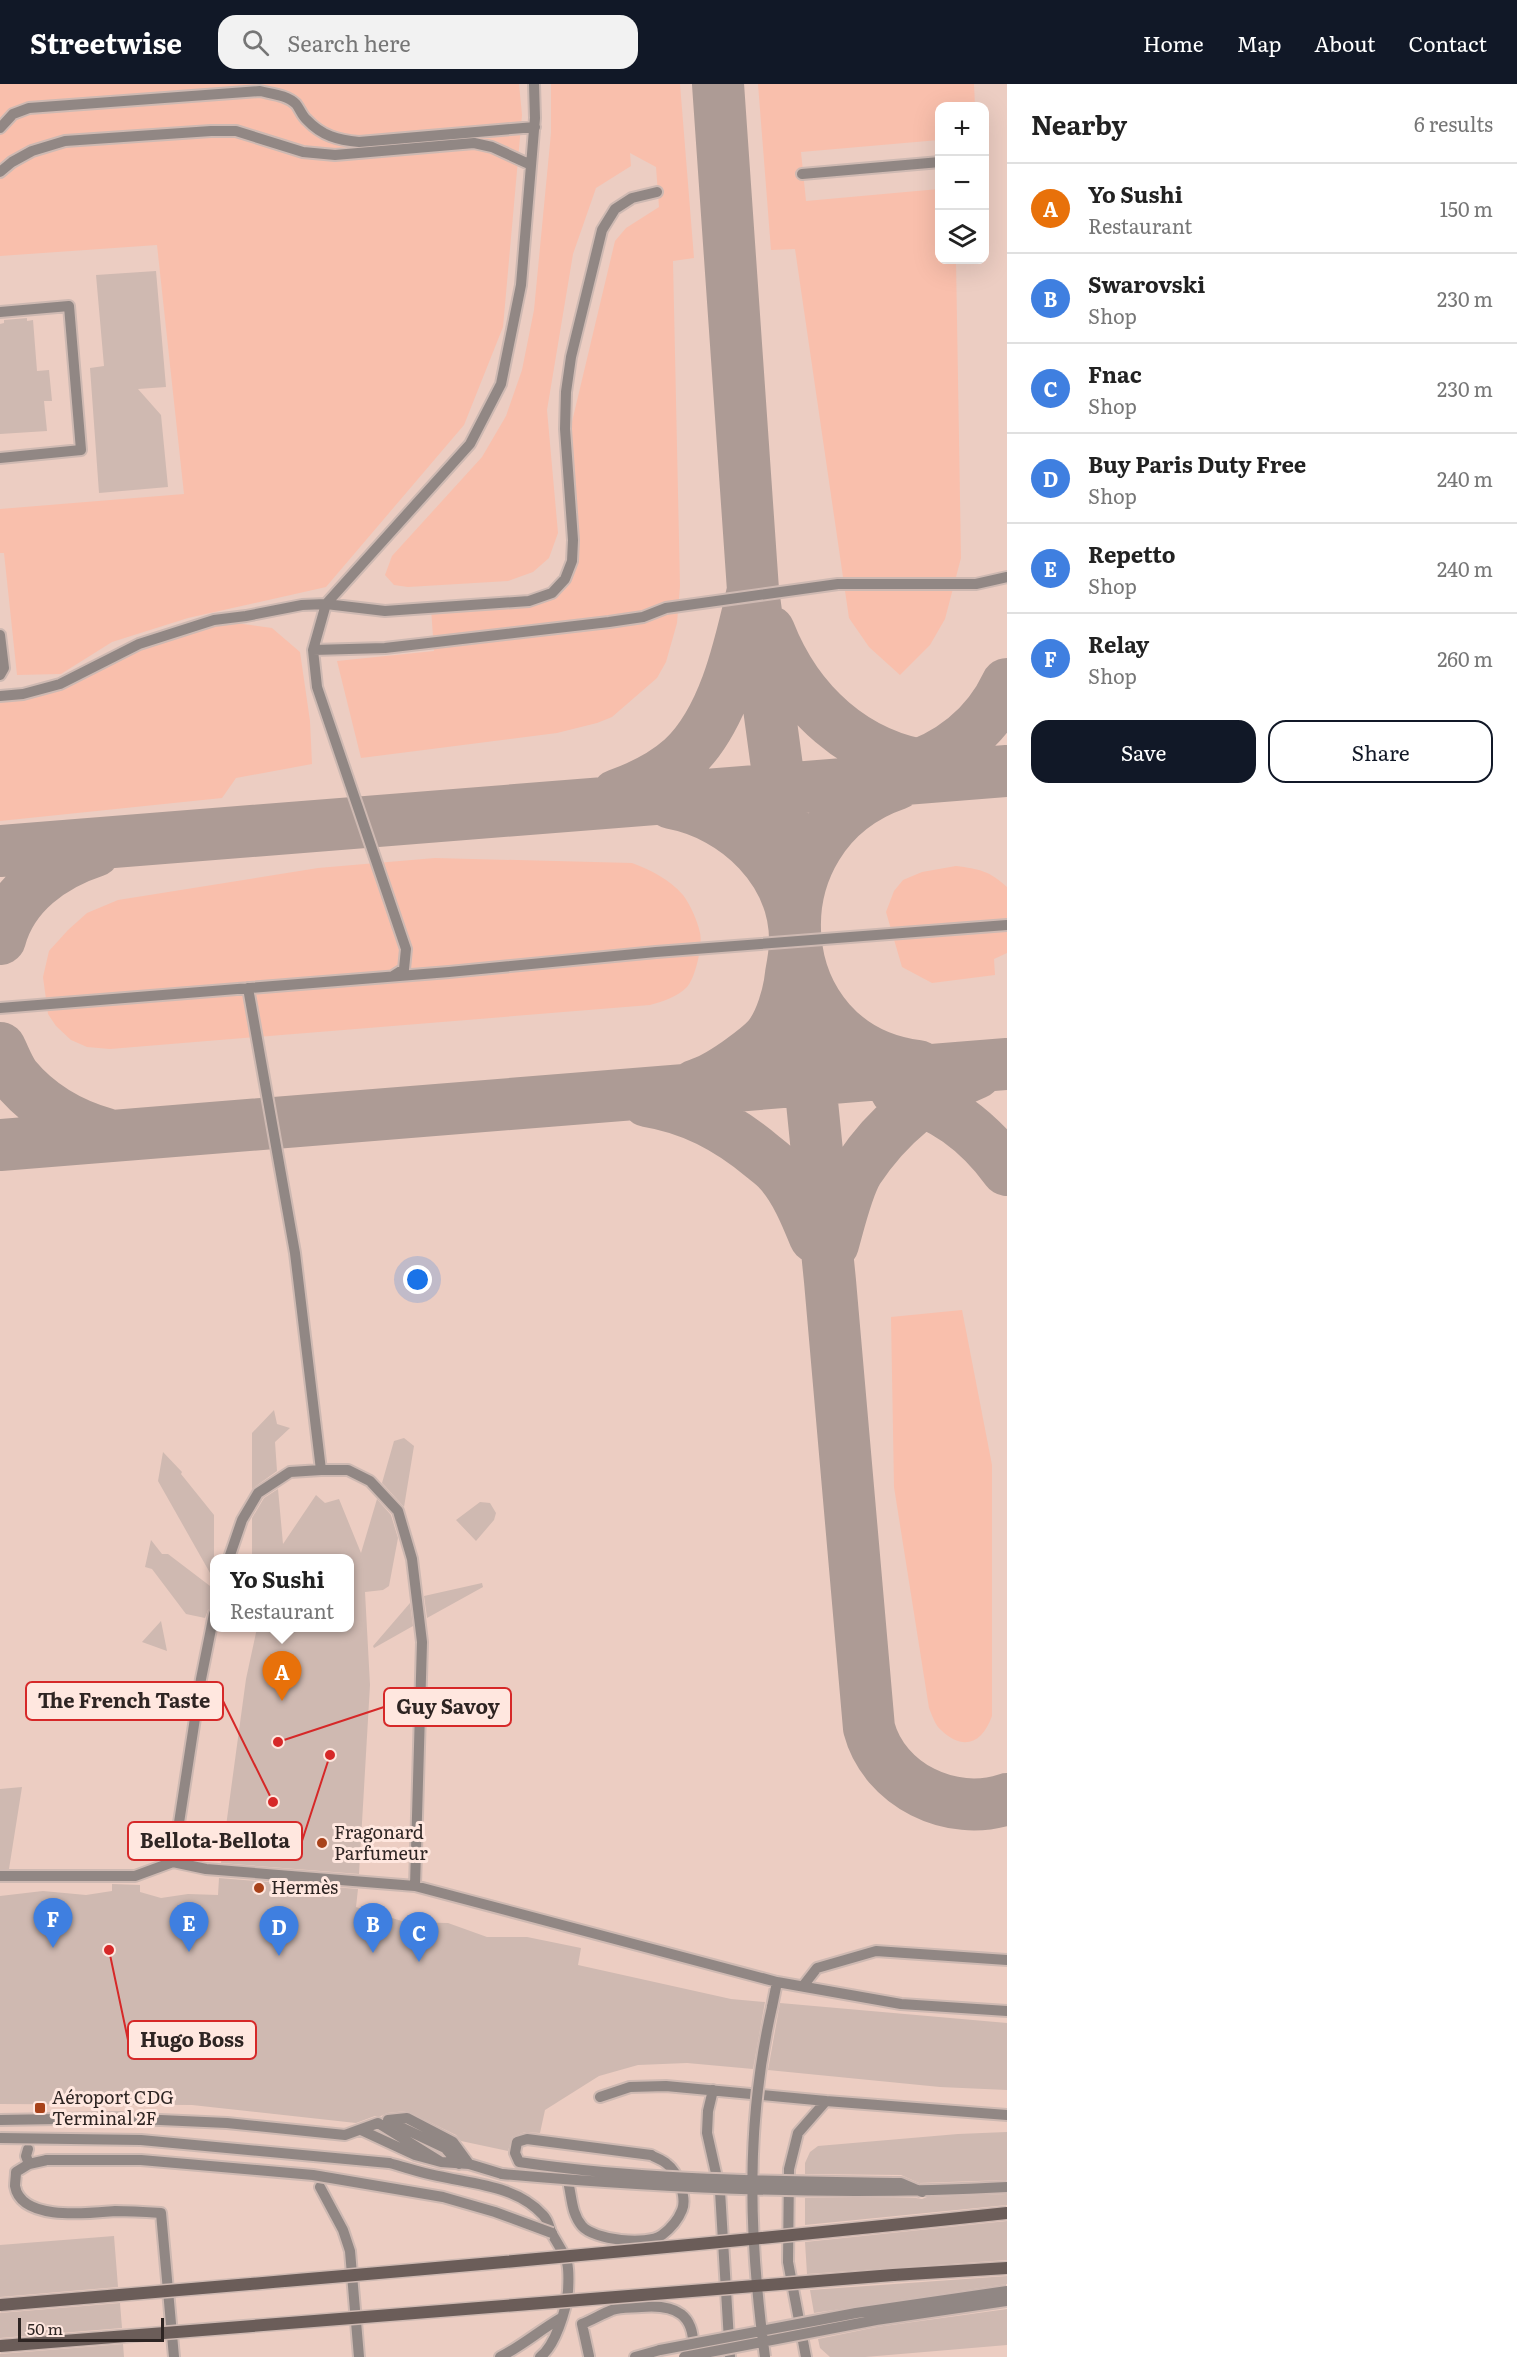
<!DOCTYPE html>
<html lang="en">
<head>
<meta charset="utf-8">
<style>
  body { margin:0; font-family:Literata,serif; background:#f2f2f2; color:#222 }
  .controls { position:absolute; right:18px; top:18px; display:grid; overflow:hidden; border-radius:12px; box-shadow:0 6px 24px #0002 }
  .controls button { width:54px; height:54px; display:grid; place-items:center; padding:0; border:0; border-bottom:2px solid #e0e0e0; background:#fff; color:#222; font:30px sans-serif }
  .scale { position:absolute; left:18px; bottom:15px; width:146px; box-sizing:border-box; padding-left:6px; border:3px solid #2e2523; border-top:0; font-size:16px; line-height:21px; white-space:nowrap; color:#2e2523; -webkit-text-stroke:4px #ffe7df; paint-order:stroke }
  .you { position:absolute; left:418px; top:1196px; width:21px; height:21px; margin:-15px; border:4px solid #fff; border-radius:50%; background:#1a73e8; box-shadow:0 0 0 9px #1a73e833 }
  .badge { display:grid; place-items:center; width:39px; height:39px; border-radius:50%; background:#111827; color:#fff; font-size:20px; font-weight:700 }
  .pin { position:absolute; translate:-50% -50px; filter:drop-shadow(0 2px 3px #0008) }
  .pin::after { content:''; position:absolute; top:32px; width:21px; height:18px; background:inherit; clip-path:polygon(0 0,100% 0,50% 100%) }
  .popup { position:absolute; left:210px; top:1470px; width:144px; height:78px; box-sizing:border-box; display:grid; place-content:center; border-radius:12px; background:#fff; filter:drop-shadow(0 2px 4px #0005); font-size:20px; white-space:nowrap; color:#767676 }
  .popup b { font-size:22px; color:#222 }
  .popup::after { content:''; position:absolute; left:50%; top:100%; margin-left:-12px; border:12px solid transparent; border-top-color:#fff }
  .list { margin:0; padding:0; list-style:none }
  h2 { display:flex; justify-content:space-between; align-items:center; height:78px; margin:0; padding:0 24px; font-size:26px }
  h2 small { font-size:20px; font-weight:400; color:#767676 }
  .list li { display:grid; grid-template-columns:39px 1fr auto; gap:18px; align-items:center; box-sizing:border-box; height:90px; padding:0 24px; border-top:2px solid #e0e0e0 }
  .list b { display:block; font-size:22px; white-space:nowrap }
  .list p { margin:0; font-size:20px; white-space:nowrap; color:#767676 }
  .list em { font-size:20px; font-style:normal; color:#767676 }
  .actions { display:flex; gap:12px; padding:18px 24px }
  .actions a { flex:1; padding:14px 0; border:2px solid #111827; border-radius:18px; text-align:center; font-size:21px; color:#111827 }
  .actions .main { background:#111827; color:#fff }
  .icon { flex:none; width:33px; height:33px; fill:none; stroke:currentColor; stroke-width:2; stroke-linecap:round; stroke-linejoin:round }
  .map { position:relative; flex:none; width:1007px; height:2273px; overflow:hidden }
  header { display:flex; align-items:center; gap:36px; box-sizing:border-box; height:84px; padding:0 30px; background:#111827; color:#fff }
  header strong { font-size:28px }
  nav { display:flex; gap:33px; margin-inline-start:auto; font-size:21px }
  .search { width:420px; height:54px; background:#f2f2f2; display:flex; align-items:center; gap:15px; box-sizing:border-box; padding:0 21px; border-radius:18px; color:#767676; font-size:22px }
  main { display:flex }
  aside { flex:1; background:#fff }
  .map>svg:first-child { display:block }
  .built { fill:#eccdc2; fill-rule:evenodd }
  .green { fill:#f9bfac }
  .lines { fill:none; stroke-linecap:round; stroke-linejoin:round }
  .taxiway { stroke:#ad9b95; stroke-width:52 }
  .building { fill:#cfb9b1 }
  .service-casing { stroke:#ceb9b2; stroke-width:14 }
  .secondary-casing { stroke:#ceb9b2; stroke-width:15 }
  .service { stroke:#918784; stroke-width:10 }
  .secondary { stroke:#6b5d59; stroke-width:12 }
  .service-bridge-casing { stroke:#ceb9b2; stroke-width:14; stroke-linecap:butt }
  .secondary-bridge-casing { stroke:#ceb9b2; stroke-width:15; stroke-linecap:butt }
  .service-bridge { stroke:#918784; stroke-width:10 }
  .secondary-bridge { stroke:#6b5d59; stroke-width:12 }
  .poi-dot { fill:#a8421a; stroke:#ffe7df; stroke-width:2 }
  .labels { text-anchor:middle; stroke-width:6; stroke-linejoin:round; paint-order:stroke }
  .poi-label { font-size:18px; fill:#2e2523; stroke:#ffe7df; text-anchor:start }
  .leader { fill:none; stroke:#d62828; stroke-width:2 }
  .callout-dot { fill:#d62828; stroke:#ffe7df; stroke-width:2 }
  .callout { fill:#ffe7df; stroke:#d62828; stroke-width:2 }
  .callout-label { font-size:20px; text-anchor:middle; font-weight:bold; fill:#2e2523 }
</style>
</head>
<body>
<header>
<strong>Streetwise</strong>
<div class="search"><svg class="icon" aria-label="search" viewBox="0 0 24 24"><circle cx="10" cy="10" r="6"/><path d="M15 15l6 6"/></svg>Search here</div>
<nav><a>Home</a><a>Map</a><a>About</a><a>Contact</a></nav>
</header>
<main>
<div class="map">
<svg width="1007" height="2273" viewBox="0 0 1007 2273">
  <rect width="100%" height="100%" fill="#f1dad2"/>
  <!-- built -->
  <path class="built" d="M 0,0 L 1007,0 L 1007,2273 L 0,2273 ZM 940,22 L 984,22 L 984,176 L 940,176 ZM 214,1474 L 350,1474 L 350,1544 L 214,1544 Z"/>
  <!-- green -->
  <path class="green" d="M 0,0 L 519,0 L 522,31 L 503,243 L 464,341 L 326,503 L 188,534 L 112,558 L 61,590 L 17,591 L 4,469 L 0,469 L 0,425 L 184,410 L 157,161 L 0,172 Z
    M 551,0 L 680,0 L 694,174 L 673,177 L 680,502 L 677,539 L 666,578 L 657,594 L 612,633 L 597,639 L 557,649 L 361,674 L 337,577 L 434,567 L 431,524 L 552,509 L 565,495 L 573,456 L 571,342 L 615,157 L 626,144 L 659,123 L 656,83 L 630,69 L 631,82 L 596,104 L 573,170 L 547,326 L 558,449 L 549,474 L 533,488 L 508,497 L 408,503 L 394,501 L 385,491 L 392,472 L 482,373 L 506,332 L 522,286 L 534,226 L 551,49 Z
    M 758,0 L 974,0 L 975,22 L 940,22 L 939,56 L 801,68 L 806,117 L 939,105 L 940,176 L 956,176 L 961,474 L 945,535 L 930,561 L 900,591 L 869,563 L 849,534 L 795,165 L 771,166 Z
    M 214,536 L 272,544 L 300,568 L 310,637 L 312,680 L 236,694 L 222,714 L 0,737 L 0,612 L 60,600 L 139,560 Z
    M 435,774 L 632,779 C 651,786 669,795 683,811 C 690,820 698,838 700,849 C 703,861 695,895 687,903 C 677,913 664,917 650,921 L 110,965 L 87,963 L 71,956 L 56,942 L 48,930 L 43,893 L 49,867 L 68,846 L 87,829 L 118,816 L 318,784 Z
    M 956,782 C 979,785 990,787 1007,803 L 1007,869 L 994,875 L 995,891 L 932,899 L 902,883 L 886,828 L 894,807 L 903,796 L 922,788 Z
    M 962,1226 L 992,1381 L 992,1632 C 982,1660 963,1667 941,1646 C 935,1641 932,1631 929,1624 L 894,1403 L 891,1233 Z"/>
  <g class="lines">
    <!-- taxiway -->
    <path class="taxiway" d="M 753,506 L 780,705 L 794,839 L 830,1197 L 869,1644 C 884,1701 951,1734 1007,1715
      M 769,547 C 797,619 855,673 933,683
      M 903,686 C 949,673 987,643 1007,600
      M 897,700 C 750,750 766,964 918,982
      M 617,711 C 640,703 663,692 682,675 C 725,635 740,562 753,506 L 718,0
      M 671,719 C 737,731 796,788 795,858 C 795,868 793,879 791,890 C 789,910 781,938 768,954 C 759,964 747,972 736,980 C 723,989 711,997 696,1001
      M 0,767 L 1007,687
      M 0,855 C 12,810 52,781 95,767
      M 0,964 C 5,974 9,985 15,993 C 39,1022 71,1040 106,1050
      M 896,1006 C 944,1023 976,1044 1007,1086
      M 647,1017 C 691,1024 729,1044 763,1073 C 768,1077 775,1082 780,1088 C 796,1106 806,1131 815,1153
      M 0,1061 L 1007,980
      M 833,1160 C 839,1139 847,1104 858,1086 C 887,1042 928,1008 976,989"/>
  </g>
  <!-- building -->
  <path class="building" d="M 156,187 L 166,303 L 138,305 L 161,331 L 168,403 L 99,409 L 90,284 L 104,282 L 96,191 Z
    M 27,234 L 27,237 L 33,236 L 37,287 L 49,286 L 52,317 L 44,317 L 47,347 L 0,350 L 0,240 L 4,239 L 4,236 Z
    M 274,1326 L 277,1340 L 290,1344 L 275,1358 L 277,1387 L 252,1405 L 252,1349 Z
    M 404,1354 L 414,1362 L 404,1423 L 382,1399 L 394,1357 Z
    M 163,1368 L 182,1388 L 181,1390 L 214,1431 L 214,1496 L 158,1397 Z
    M 278,1405 L 283,1460 L 316,1411 L 325,1419 L 339,1415 L 361,1469 L 377,1415 L 391,1431 L 398,1454 L 389,1502 L 383,1506 L 365,1508 L 370,1601 L 359,1790 L 221,1779 L 246,1595 L 257,1544 L 350,1544 L 350,1474 L 252,1474 L 252,1434 L 264,1414 Z
    M 480,1418 L 490,1419 L 496,1429 L 494,1436 L 476,1457 L 456,1436 Z
    M 151,1456 L 162,1470 L 168,1470 L 214,1505 L 214,1523 L 208,1526 L 205,1534 L 186,1530 L 152,1485 L 145,1483 Z
    M 482,1499 L 483,1503 L 427,1534 L 424,1512 Z
    M 410,1519 L 413,1542 L 374,1564 L 373,1562 Z
    M 161,1537 L 167,1567 L 142,1558 Z
    M 22,1703 L 9,1785 L 0,1785 L 0,1705 Z
    M 219,1794 L 358,1805 L 356,1823 L 405,1838 L 448,1839 L 487,1853 L 527,1853 L 581,1864 L 578,1881 L 731,1915 L 765,1918 L 753,1985 L 687,1979 L 638,1981 L 599,1992 L 545,2026 L 540,2049 L 525,2048 L 512,2053 L 508,2067 L 461,2057 L 456,2051 L 407,2027 L 387,2029 L 381,2032 L 375,2032 L 356,2039 L 192,2021 L 0,2020 L 0,1812 L 43,1807 L 86,1811 L 112,1807 L 112,1800 L 140,1801 L 140,1808 L 161,1814 L 188,1810 L 218,1811 Z
    M 780,1919 L 1007,1939 L 1007,2006 L 940,2003 L 768,1986 Z
    M 1007,2048 L 1007,2096 L 919,2099 L 901,2091 L 805,2090 L 805,2079 L 810,2068 L 818,2062 L 958,2050 Z
    M 1007,2110 L 1007,2121 L 805,2141 L 805,2114 L 916,2114 L 922,2115 L 927,2113 Z
    M 1007,2137 L 1007,2176 L 807,2190 L 805,2158 Z
    M 114,2152 L 118,2203 L 0,2213 L 0,2161 Z
    M 1007,2192 L 1007,2200 L 814,2229 L 810,2206 Z
    M 120,2219 L 122,2244 L 0,2254 L 0,2229 Z
    M 1007,2225 L 1007,2261 L 865,2273 L 830,2273 L 820,2264 L 818,2255 L 877,2243 Z
    M 123,2260 L 124,2273 L 0,2273 L 0,2270 Z"/>
  <g class="lines">
    <defs>
      <path id="service" d="M 0,44 L 13,30 L 29,24 L 260,7 C 272,10 287,11 296,20 C 300,25 302,32 307,36 C 322,52 338,56 359,58 L 535,43
        M 0,88 L 12,78 L 32,67 L 65,57 L 211,47 L 236,47 L 303,68 L 335,71 L 474,59 L 492,63 L 531,81
        M 802,90 L 940,78
        M 0,228 L 69,222 L 81,366 L 0,374
        M 0,551 L 4,584 L 0,591
        M 313,566 L 385,564 L 609,538 L 643,533 L 666,524 L 838,500 L 976,500 L 1007,493
        M 0,612 L 23,610 L 60,600 L 139,560 L 214,536 L 246,532 L 302,521 L 326,520 L 470,360 L 501,300 L 521,201 L 535,34 L 534,0
        M 393,892 L 404,885 L 406,865 L 317,603 L 313,566 L 326,520 L 385,527 L 529,517 L 552,509 L 565,495 L 572,477 L 573,456 L 565,345 L 566,308 L 571,273 L 602,146 L 615,125 L 632,114 L 657,108
        M 248,904 L 295,1169 L 321,1386
        M 0,924 L 449,888 L 656,868 L 1007,841
        M 229,1474 L 242,1436 L 258,1409 L 290,1388 L 321,1386 L 348,1386 L 370,1397 L 398,1427 L 412,1475 L 422,1558 L 415,1802
        M 173,1778 L 201,1595 L 214,1530
        M 0,1792 L 135,1792 L 173,1778 L 206,1785 L 415,1802 L 777,1898 L 901,1920 L 1007,1927
        M 803,1902 L 817,1884 L 876,1867 L 1007,1876
        M 772,1923 L 777,1898
        M 713,2006 L 708,2027 L 707,2049 L 720,2107 L 730,2273
        M 600,2013 L 630,2003 L 666,2002 L 826,2017
        M 0,2036 L 116,2034 L 227,2039 L 345,2051 L 378,2039 L 441,2078
        M 388,2036 L 407,2034 L 453,2058 L 469,2080
        M 388,2037 L 445,2064 L 459,2080
        M 361,2046 L 415,2071 L 441,2078 L 469,2080 L 502,2090
        M 28,2065 L 26,2072 L 29,2080
        M 47,2076 L 29,2080 L 16,2088 C 16,2092 15,2098 15,2102 C 21,2138 90,2129 115,2127 C 130,2127 146,2128 161,2129 L 174,2273
        M 389,2079 C 405,2083 421,2089 438,2092 C 474,2100 517,2102 543,2131 C 548,2136 549,2142 551,2148 C 566,2175 570,2173 568,2207 C 566,2227 555,2262 540,2273
        M 569,2102 C 572,2116 572,2130 582,2142 C 594,2156 647,2162 662,2151 C 670,2145 678,2136 682,2126 C 687,2114 678,2088 667,2080 C 663,2076 656,2074 651,2071
        M 320,2103 L 343,2146 L 350,2167 L 359,2273
        M 589,2272 L 582,2240 C 592,2236 602,2230 612,2226 C 621,2223 632,2224 641,2223 C 676,2220 696,2230 693,2269
        M 500,2273 C 522,2262 540,2246 561,2234
        M 635,2273 L 660,2266
        M 806,2273 L 788,2178 L 789,2085 L 798,2049 L 826,2017 L 1007,2031"/>
      <path id="secondary" d="M 893,2191 L 1007,2184"/>
    </defs>
    <!-- service casing -->
    <use href="#service" class="service-casing"/>
    <!-- secondary casing -->
    <use href="#secondary" class="secondary-casing"/>
    <!-- service -->
    <use href="#service" class="service"/>
    <!-- secondary -->
    <use href="#secondary" class="secondary"/>
    <defs>
      <path id="service-bridge" d="M 0,2054 L 141,2056 L 389,2079
        M 651,2071 L 527,2055 L 517,2058 L 515,2069 L 519,2078 C 646,2097 773,2097 901,2099 L 922,2108
        M 47,2076 L 141,2076 L 313,2091 L 443,2113 L 495,2128 L 552,2149
        M 502,2090 C 670,2105 839,2112 1007,2103
        M 660,2266 L 856,2229 L 1007,2207
        M 684,2273 L 876,2236 L 1007,2217
        M 765,2273 C 749,2154 745,2041 772,1923"/>
      <path id="secondary-bridge" d="M 0,2221 C 336,2193 672,2165 1007,2129
        M 0,2262 L 893,2191"/>
    </defs>
    <!-- service-bridge casing -->
    <use href="#service-bridge" class="service-bridge-casing"/>
    <!-- secondary-bridge casing -->
    <use href="#secondary-bridge" class="secondary-bridge-casing"/>
    <!-- service-bridge -->
    <use href="#service-bridge" class="service-bridge"/>
    <!-- secondary-bridge -->
    <use href="#secondary-bridge" class="secondary-bridge"/>
  </g>
  <!-- markers -->
  <g class="poi-dot">
    <circle cx="322" cy="1759" r="6"/>
    <circle cx="259" cy="1804" r="6"/>
    <rect x="34" y="2018" width="12" height="12" rx="3"/>
  </g>
  <g class="labels">
    <!-- poi labels -->
    <g class="poi-label">
      <text x="334" y="1755">Fragonard<tspan x="334" dy="21">Parfumeur</tspan></text>
      <text x="271" y="1810">Hermès</text>
      <text x="52" y="2020">Aéroport CDG<tspan x="52" dy="21">Terminal 2F</tspan></text>
    </g>
  </g>
  <!-- callouts -->
  <path class="leader" d="M273 1718L223 1617M278 1658L384 1623M330 1671L302 1757M109 1866L128 1956"/>
  <g class="callout-dot">
    <circle cx="273" cy="1718" r="6"/>
    <circle cx="278" cy="1658" r="6"/>
    <circle cx="330" cy="1671" r="6"/>
    <circle cx="109" cy="1866" r="6"/>
  </g>
  <g class="callout">
    <rect x="26" y="1598" width="197" height="38" rx="6"/>
    <rect x="384" y="1604" width="127" height="38" rx="6"/>
    <rect x="128" y="1738" width="174" height="38" rx="6"/>
    <rect x="128" y="1937" width="128" height="38" rx="6"/>
  </g>
  <g class="callout-label">
    <text x="124" y="1624">The French Taste</text>
    <text x="448" y="1630">Guy Savoy</text>
    <text x="215" y="1764">Bellota-Bellota</text>
    <text x="192" y="1963">Hugo Boss</text>
  </g>
</svg>
<div class="controls">
<button>+</button>
<button>−</button>
<button><svg class="icon" aria-label="layers" viewBox="0 0 24 24"><path d="M12 4l9 5-9 5-9-5zM3 14l9 5 9-5"/></svg></button>
</div>
<div class="scale">50 m</div>
<div class="you"></div>
<div class="pin badge" style="left:282px;top:1617px;background:#e8710a">A</div>
<div class="popup"><b>Yo Sushi</b>Restaurant</div>
<div class="pin badge" style="left:373px;top:1869px;background:#3f7fe0">B</div>
<div class="pin badge" style="left:419px;top:1878px;background:#3f7fe0">C</div>
<div class="pin badge" style="left:279px;top:1872px;background:#3f7fe0">D</div>
<div class="pin badge" style="left:189px;top:1868px;background:#3f7fe0">E</div>
<div class="pin badge" style="left:53px;top:1864px;background:#3f7fe0">F</div>
</div>
<aside>
<h2>Nearby<small>6 results</small></h2>
<ul class="list">
<li><span class="badge" style="background:#e8710a">A</span><div><b>Yo Sushi</b><p>Restaurant</p></div><em>150 m</em></li>
<li><span class="badge" style="background:#3f7fe0">B</span><div><b>Swarovski</b><p>Shop</p></div><em>230 m</em></li>
<li><span class="badge" style="background:#3f7fe0">C</span><div><b>Fnac</b><p>Shop</p></div><em>230 m</em></li>
<li><span class="badge" style="background:#3f7fe0">D</span><div><b>Buy Paris Duty Free</b><p>Shop</p></div><em>240 m</em></li>
<li><span class="badge" style="background:#3f7fe0">E</span><div><b>Repetto</b><p>Shop</p></div><em>240 m</em></li>
<li><span class="badge" style="background:#3f7fe0">F</span><div><b>Relay</b><p>Shop</p></div><em>260 m</em></li>
</ul>
<div class="actions"><a class="main">Save</a><a>Share</a></div>
</aside>
</main>
</body>
</html>
